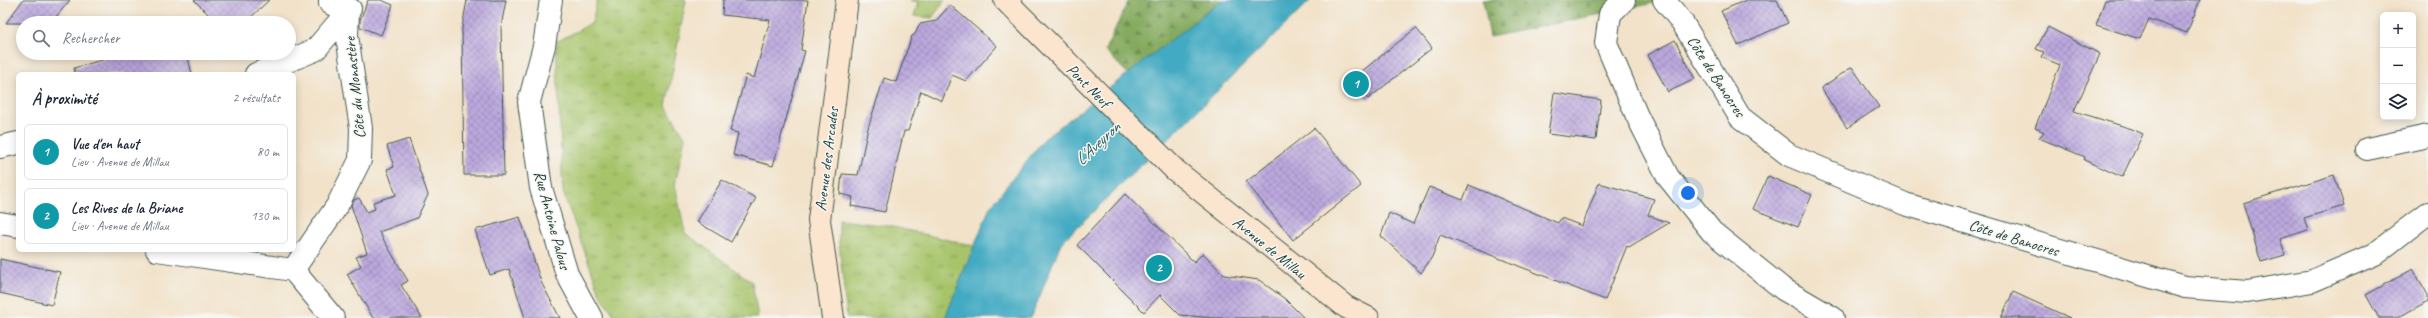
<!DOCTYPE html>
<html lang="fr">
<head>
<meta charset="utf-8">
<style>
  body { margin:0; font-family:Caveat,sans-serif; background:#f2f2f3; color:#1f2937 }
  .controls { position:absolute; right:12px; top:12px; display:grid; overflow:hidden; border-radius:6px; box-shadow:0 2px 10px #0003 }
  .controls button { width:36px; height:36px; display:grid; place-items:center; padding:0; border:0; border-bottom:1px solid #e0e1e3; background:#fff; color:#1f2937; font:20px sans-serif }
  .you { position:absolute; left:1688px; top:193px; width:14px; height:14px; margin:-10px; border:3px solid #fff; border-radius:50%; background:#1a73e8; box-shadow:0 0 0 6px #1a73e833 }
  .badge { display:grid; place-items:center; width:26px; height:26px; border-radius:50%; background:#c8321e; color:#fff; font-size:13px; font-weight:700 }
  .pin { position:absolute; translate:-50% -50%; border:2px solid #fff; box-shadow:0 1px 4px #0006 }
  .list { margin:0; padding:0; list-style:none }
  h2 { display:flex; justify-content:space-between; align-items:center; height:52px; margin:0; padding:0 16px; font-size:17px }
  h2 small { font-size:13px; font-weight:400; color:#747a83 }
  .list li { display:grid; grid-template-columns:26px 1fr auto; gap:12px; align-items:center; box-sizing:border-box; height:56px; margin:0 8px 8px; padding:0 8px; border:1px solid #e0e1e3; border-radius:6px }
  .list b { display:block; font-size:15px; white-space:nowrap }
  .list p { margin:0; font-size:13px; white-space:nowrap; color:#747a83 }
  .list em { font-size:13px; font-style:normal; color:#747a83 }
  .icon { flex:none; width:22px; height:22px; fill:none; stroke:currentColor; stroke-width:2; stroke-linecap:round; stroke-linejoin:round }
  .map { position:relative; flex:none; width:2428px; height:318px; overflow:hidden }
  .search { position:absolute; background:#fff; box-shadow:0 2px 10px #0003; left:16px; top:16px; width:280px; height:44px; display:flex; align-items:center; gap:10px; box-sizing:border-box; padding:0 14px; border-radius:22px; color:#747a83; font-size:15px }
  .panel { position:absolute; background:#fff; box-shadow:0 2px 10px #0003; left:16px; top:72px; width:280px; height:180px; border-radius:6px }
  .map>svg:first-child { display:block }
  .grass { fill:url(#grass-tufts); stroke:#638050 }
  .forest { fill:url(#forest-firs); stroke:#52744a }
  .water { fill:#42aac2; stroke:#30747b }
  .building { fill:url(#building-cross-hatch) }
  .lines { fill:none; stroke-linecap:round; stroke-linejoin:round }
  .street-casing { stroke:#3f564a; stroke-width:24 }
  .secondary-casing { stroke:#3f564a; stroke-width:24 }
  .street { stroke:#fff; stroke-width:22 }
  .secondary { stroke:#fbe5cf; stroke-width:22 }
  .labels { text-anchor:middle; stroke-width:3; stroke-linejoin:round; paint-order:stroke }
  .street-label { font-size:16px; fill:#1f3d34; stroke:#f6f6f2 }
  .water-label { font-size:17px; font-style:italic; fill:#2a5e5f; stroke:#f6f6f2 }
</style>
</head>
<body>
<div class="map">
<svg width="2428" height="318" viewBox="0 0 2428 318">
  <defs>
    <pattern id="grass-tufts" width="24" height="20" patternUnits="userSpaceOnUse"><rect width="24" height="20" fill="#a7c46b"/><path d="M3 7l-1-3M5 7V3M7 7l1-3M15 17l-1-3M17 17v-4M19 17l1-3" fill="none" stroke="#87a059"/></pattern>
    <pattern id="forest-firs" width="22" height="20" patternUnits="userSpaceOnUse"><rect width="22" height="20" fill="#85aa5f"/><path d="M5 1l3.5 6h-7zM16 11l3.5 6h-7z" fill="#6c8c4f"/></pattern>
    <pattern id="building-cross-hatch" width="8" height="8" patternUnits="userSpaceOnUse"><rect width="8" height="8" fill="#bca8de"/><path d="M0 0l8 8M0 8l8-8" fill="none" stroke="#988ab5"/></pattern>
  </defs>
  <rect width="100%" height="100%" fill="#f6f6f2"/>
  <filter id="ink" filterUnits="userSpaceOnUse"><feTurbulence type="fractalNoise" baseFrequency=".025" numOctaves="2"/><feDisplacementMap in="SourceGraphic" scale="8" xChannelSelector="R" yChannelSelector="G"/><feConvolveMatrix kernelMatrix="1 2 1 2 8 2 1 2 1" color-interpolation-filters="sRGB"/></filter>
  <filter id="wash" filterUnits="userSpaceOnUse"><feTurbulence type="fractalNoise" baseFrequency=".012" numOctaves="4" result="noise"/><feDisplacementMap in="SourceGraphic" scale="16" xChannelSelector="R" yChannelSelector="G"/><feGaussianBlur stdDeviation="0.9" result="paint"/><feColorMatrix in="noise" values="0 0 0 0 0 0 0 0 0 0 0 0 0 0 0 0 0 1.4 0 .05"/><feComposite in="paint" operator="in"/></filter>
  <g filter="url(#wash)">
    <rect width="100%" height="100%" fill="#f2e2c9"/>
    <!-- grass -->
    <path class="grass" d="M 597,0 L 686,0 L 666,106 L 685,137 L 675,185 L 685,233 L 752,282 L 758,318 L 616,318 L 600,294 L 563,192 L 556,42 L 592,23 Z
      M 908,0 L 945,0 L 932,18 L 914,16 L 918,3 Z
      M 839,220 L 889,226 L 974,246 L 945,318 L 847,318 L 839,242 Z"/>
    <!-- forest -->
    <path class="forest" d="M 1129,0 L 1222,0 L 1128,74 L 1105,50 Z
      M 1483,0 L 1669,0 L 1490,37 Z"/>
    <!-- water -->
    <path class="water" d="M 1222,0 L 1311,0 L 1061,243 L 1031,318 L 945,318 L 990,207 L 1044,139 Z"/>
    <g id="blocks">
      <!-- building -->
      <path class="building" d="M 23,0 L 70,0 L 51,23 L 6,23 Z
        M 194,0 L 269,0 L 245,23 L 217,23 Z
        M 368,0 L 381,0 L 393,5 L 381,35 L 360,27 L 360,20 Z
        M 467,0 L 506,0 L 501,27 L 504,175 L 464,175 L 462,28 Z
        M 723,0 L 808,0 L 801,50 L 805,51 L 773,166 L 733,155 L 738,133 L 730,131 L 746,75 L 754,78 L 770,20 L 722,15 Z
        M 1746,0 L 1777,0 L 1788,23 L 1738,45 L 1721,11 Z
        M 2105,0 L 2200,0 L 2187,33 L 2149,19 L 2140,39 L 2096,25 Z
        M 950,5 L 997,46 L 966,81 L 952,75 L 942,101 L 921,91 L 908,131 L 904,131 L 885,212 L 851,206 L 853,197 L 840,194 L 842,174 L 858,175 L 868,128 L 884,78 L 896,82 L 912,36 L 915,34 L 920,24 L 936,21 Z
        M 2048,27 L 2100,54 L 2074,111 L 2132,129 L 2143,134 L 2122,177 L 2084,160 L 2085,157 L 2039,138 L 2044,132 L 2035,128 L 2060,65 L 2041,57 L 2044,52 L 2036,49 Z
        M 1416,28 L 1432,48 L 1368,99 L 1352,79 Z
        M 1675,40 L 1695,79 L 1668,92 L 1648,55 Z
        M 126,53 L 187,53 L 192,74 L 75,74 L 74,68 Z
        M 1852,67 L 1879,107 L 1847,128 L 1821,88 Z
        M 1554,93 L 1601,100 L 1596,140 L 1548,134 Z
        M 1314,128 L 1361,186 L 1293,240 L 1246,182 Z
        M 409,139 L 428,195 L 417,218 L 379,232 L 408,281 L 401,285 L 422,318 L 373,318 L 347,274 L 361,266 L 356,257 L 367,253 L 351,205 L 354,200 L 359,198 L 367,212 L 375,209 L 373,202 L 396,195 L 387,169 L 394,167 L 387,146 Z
        M 2334,175 L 2344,206 L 2304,218 L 2308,230 L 2280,239 L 2285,255 L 2261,262 L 2243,203 Z
        M 1768,176 L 1812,195 L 1798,227 L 1753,209 Z
        M 722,180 L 756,198 L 731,242 L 697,222 Z
        M 1599,183 L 1654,199 L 1648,215 L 1669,223 L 1629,247 L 1627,246 L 1605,300 L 1440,235 L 1432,257 L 1421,273 L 1381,236 L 1389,213 L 1413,224 L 1429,187 L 1463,200 L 1469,185 L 1558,223 L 1561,218 L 1582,226 Z
        M 1125,194 L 1194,262 L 1203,253 L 1224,275 L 1259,280 L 1285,299 L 1304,318 L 1214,318 L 1180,315 L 1160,295 L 1144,312 L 1077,245 Z
        M 520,217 L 541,282 L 560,318 L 525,318 L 509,269 L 490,275 L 475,230 Z
        M 0,259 L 60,272 L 52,305 L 0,293 Z
        M 2413,269 L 2428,295 L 2428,301 L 2397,318 L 2379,318 L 2366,295 Z
        M 2013,292 L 2070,318 L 2001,318 Z"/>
    </g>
  </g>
  <g filter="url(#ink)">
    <use href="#blocks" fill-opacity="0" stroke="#3f564a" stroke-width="1"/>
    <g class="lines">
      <defs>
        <path id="street" d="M 330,0 L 330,3 L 348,13
          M 551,0 L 544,46 L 529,102 L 541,188 L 567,274 L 591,318
          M 1624,0 L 1610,14 L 1606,43 L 1637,116 L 1668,177 L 1712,232 L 1783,289 L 1833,318
          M 1664,0 L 1682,22 L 1740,117 L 1789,155 L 1905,204 L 2185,287 L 2247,292 L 2312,281 L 2375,254 L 2428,213
          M 256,74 L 315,50 L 350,9
          M 0,147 L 18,143
          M 2367,149 L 2428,136
          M 0,223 L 18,226
          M 157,250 L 293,270
          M 293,270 L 337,206 L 360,160 L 361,128 L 347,36 L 348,13
          M 293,270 L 333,318"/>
        <path id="secondary" d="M 1005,0 L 1175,170 L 1346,307 L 1368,318
          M 833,318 L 819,220 L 847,0"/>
      </defs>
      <!-- street casing -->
      <use href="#street" class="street-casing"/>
      <!-- secondary casing -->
      <use href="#secondary" class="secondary-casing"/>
      <!-- street -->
      <use href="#street" class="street"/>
      <!-- secondary -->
      <use href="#secondary" class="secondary"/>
    </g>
  </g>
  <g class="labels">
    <!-- street labels -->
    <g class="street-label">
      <text transform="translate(1717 76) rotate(57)" y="6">Côte de Banocres</text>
      <text transform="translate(1089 85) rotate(45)" y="6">Pont Neuf</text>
      <text transform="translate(354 88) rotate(-96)" y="6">Côte du Monastère</text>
      <text transform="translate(826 159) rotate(-83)" y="6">Avenue des Arcades</text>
      <text transform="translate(553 220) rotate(75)" y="6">Rue Antoine Palous</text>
      <text transform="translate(2014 237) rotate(17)" y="6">Côte de Banocres</text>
      <text transform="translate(1270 247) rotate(39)" y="6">Avenue de Millau</text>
    </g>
    <!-- water labels -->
    <g class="water-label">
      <text transform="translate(1097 143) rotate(-43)" y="6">L'Aveyron</text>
    </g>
  </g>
</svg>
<div class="controls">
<button>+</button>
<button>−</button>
<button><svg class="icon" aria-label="layers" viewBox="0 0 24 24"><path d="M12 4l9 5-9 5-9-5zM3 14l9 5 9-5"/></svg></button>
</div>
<div class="you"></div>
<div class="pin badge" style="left:1356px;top:84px;background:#0f9aa8">1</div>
<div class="pin badge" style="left:1159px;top:268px;background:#0f9aa8">2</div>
<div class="search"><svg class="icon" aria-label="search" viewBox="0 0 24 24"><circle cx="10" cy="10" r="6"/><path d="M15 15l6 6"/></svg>Rechercher</div>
<section class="panel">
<h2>À proximité<small>2 résultats</small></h2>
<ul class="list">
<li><span class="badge" style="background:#0f9aa8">1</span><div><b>Vue d'en haut</b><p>Lieu · Avenue de Millau</p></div><em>80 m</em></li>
<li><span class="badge" style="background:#0f9aa8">2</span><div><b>Les Rives de la Briane</b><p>Lieu · Avenue de Millau</p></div><em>130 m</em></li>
</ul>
</section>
</div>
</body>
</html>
